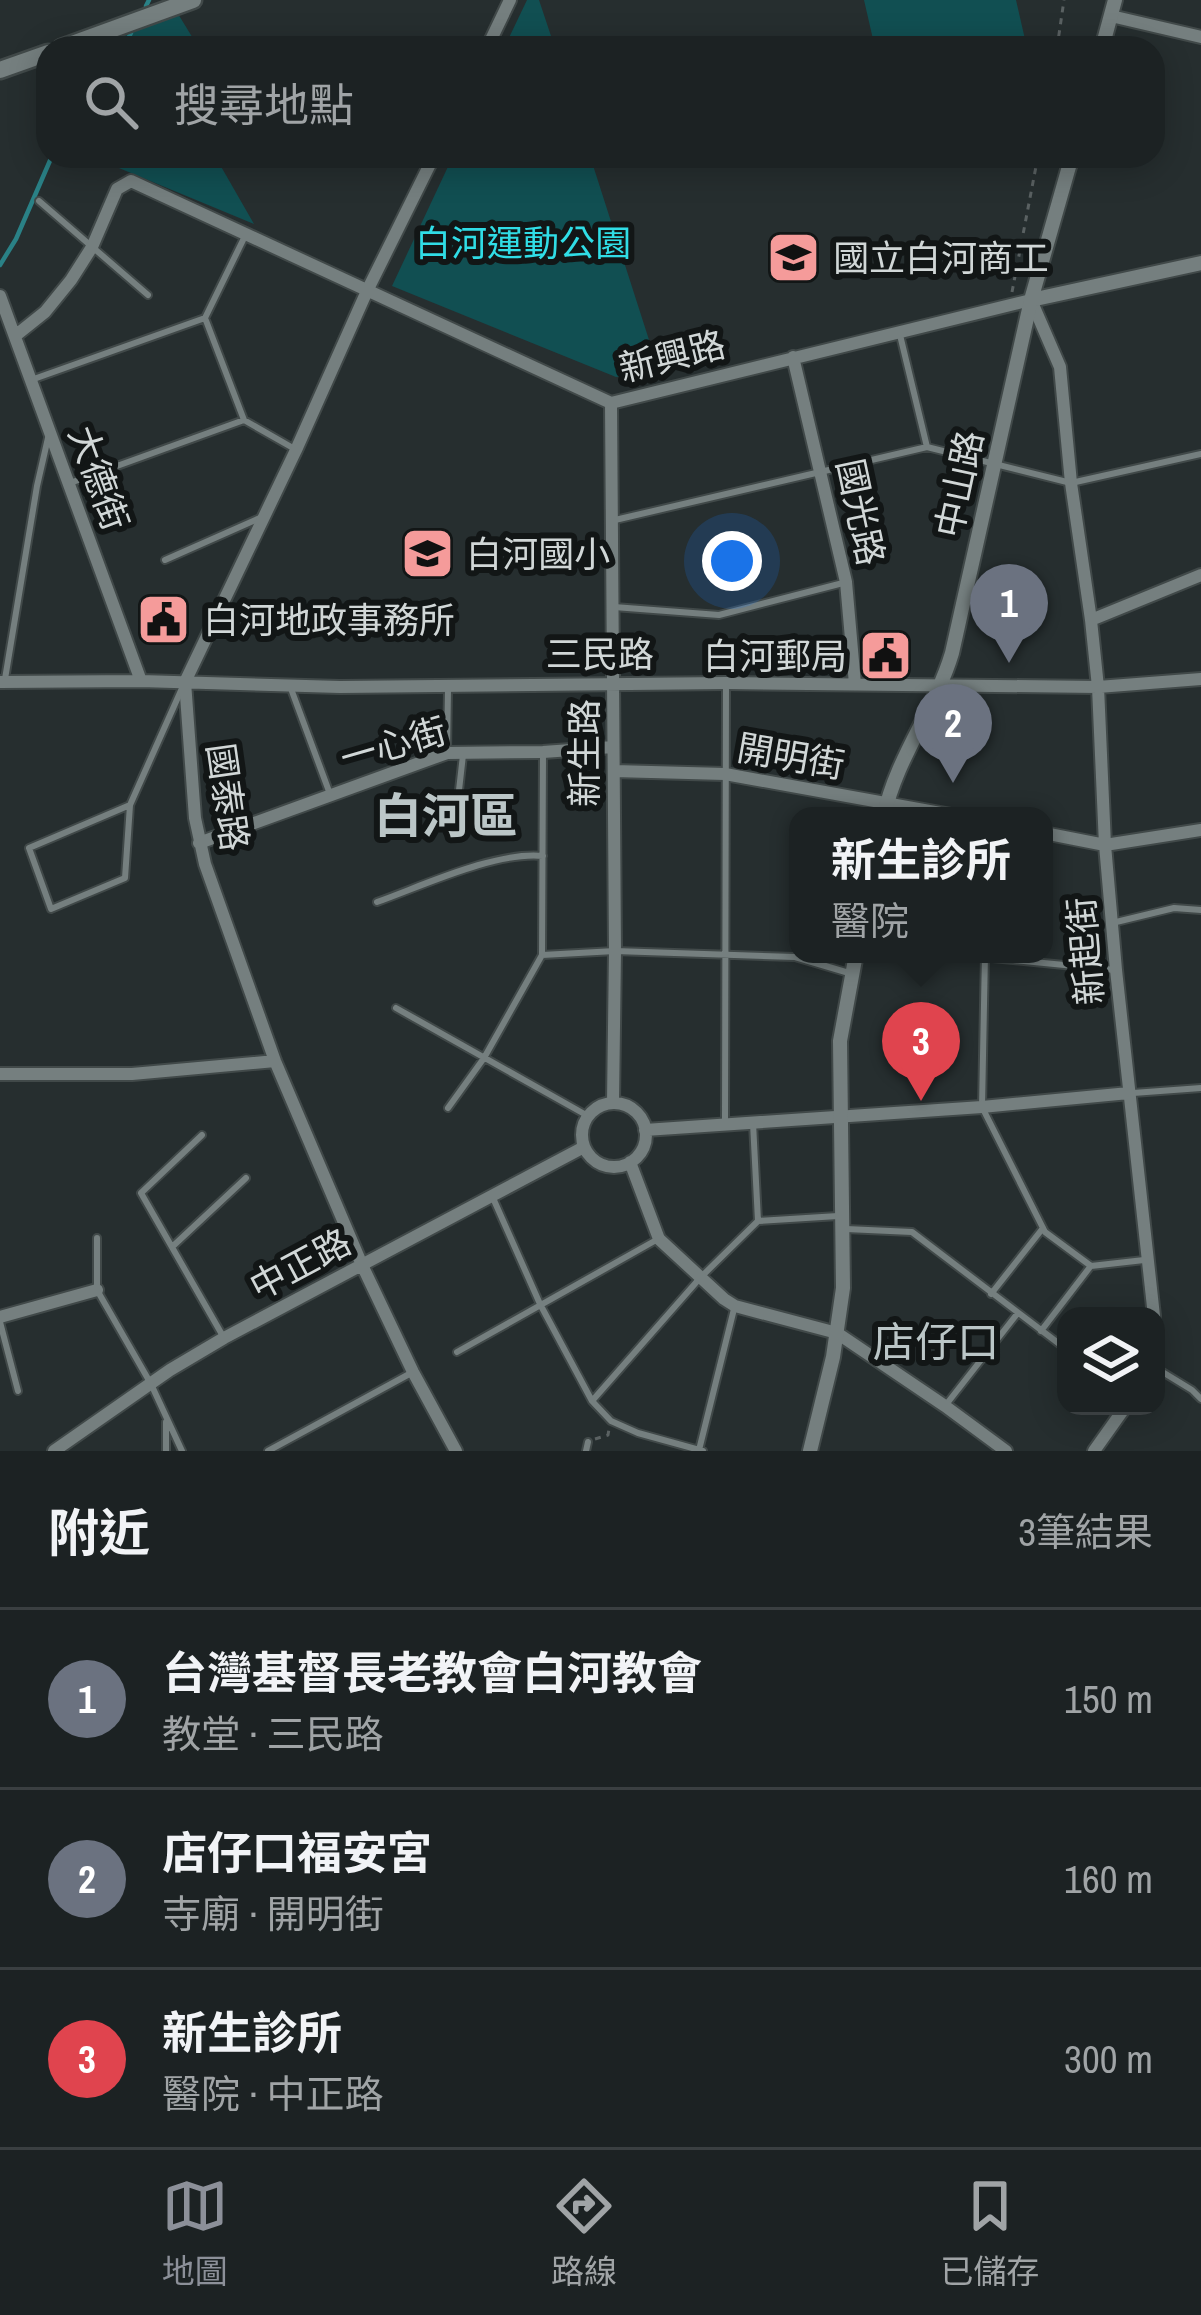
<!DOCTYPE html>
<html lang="zh-TW">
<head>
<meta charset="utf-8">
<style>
  body { margin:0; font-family:"Archivo Narrow","Noto Sans TC",sans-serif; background:#252a2b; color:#f1f3f6 }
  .controls { position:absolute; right:36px; bottom:36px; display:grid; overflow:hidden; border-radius:24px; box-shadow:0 6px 30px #0003 }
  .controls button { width:108px; height:108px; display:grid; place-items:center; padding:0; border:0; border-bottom:3px solid #3a3f41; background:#1c2223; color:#f1f3f6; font:60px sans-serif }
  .you { position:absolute; left:732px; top:561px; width:42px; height:42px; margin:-30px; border:9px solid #fff; border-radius:50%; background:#1a73e8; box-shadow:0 0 0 18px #1a73e833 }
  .badge { display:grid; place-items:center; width:78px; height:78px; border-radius:50%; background:#8c9099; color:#fff; font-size:39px; font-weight:700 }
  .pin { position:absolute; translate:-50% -99px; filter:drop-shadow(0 3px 6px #0008) }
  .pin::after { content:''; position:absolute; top:63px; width:42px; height:36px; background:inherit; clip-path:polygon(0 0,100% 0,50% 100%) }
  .popup { position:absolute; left:789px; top:807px; width:264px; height:156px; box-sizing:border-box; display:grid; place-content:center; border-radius:24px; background:#1c2223; filter:drop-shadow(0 3px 9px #0005); font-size:39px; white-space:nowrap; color:#a0a4a6 }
  .popup b { font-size:45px; color:#f1f3f6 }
  .popup::after { content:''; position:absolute; left:50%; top:100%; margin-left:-24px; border:24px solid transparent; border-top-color:#1c2223 }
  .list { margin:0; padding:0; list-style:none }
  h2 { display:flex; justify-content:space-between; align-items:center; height:156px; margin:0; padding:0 48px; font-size:51px }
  h2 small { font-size:39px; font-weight:400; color:#a0a4a6 }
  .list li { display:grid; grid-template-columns:78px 1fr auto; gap:36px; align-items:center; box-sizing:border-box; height:180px; padding:0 48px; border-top:3px solid #3a3f41 }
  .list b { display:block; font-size:45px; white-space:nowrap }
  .list p { margin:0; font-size:39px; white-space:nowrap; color:#a0a4a6 }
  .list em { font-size:39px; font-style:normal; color:#a0a4a6 }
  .icon { flex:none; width:66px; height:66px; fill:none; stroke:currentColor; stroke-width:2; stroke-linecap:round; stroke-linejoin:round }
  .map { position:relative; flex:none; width:1201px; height:1451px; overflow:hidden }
  .search { position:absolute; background:#1c2223; box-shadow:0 6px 30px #0003; left:36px; right:36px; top:36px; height:132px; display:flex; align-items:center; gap:30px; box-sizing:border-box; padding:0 42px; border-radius:36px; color:#a0a4a6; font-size:45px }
  .sheet { height:696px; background:#1c2223 }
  nav { display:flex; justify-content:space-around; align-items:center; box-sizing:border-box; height:168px; border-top:3px solid #3a3f41; background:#1c2223; font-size:33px; color:#a0a4a6 }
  nav a { display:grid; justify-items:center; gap:6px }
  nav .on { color:#8c9099 }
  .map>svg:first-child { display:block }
  .green { fill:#114f52 }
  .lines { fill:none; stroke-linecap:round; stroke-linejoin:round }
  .stream { stroke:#2a8186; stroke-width:4.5 }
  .service-casing { stroke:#414949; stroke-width:10 }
  .minor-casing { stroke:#414949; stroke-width:16 }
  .tertiary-casing { stroke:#414949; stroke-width:18 }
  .secondary-casing { stroke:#414949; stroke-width:21 }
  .path { stroke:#5a6162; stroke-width:3; stroke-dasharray:6 6; stroke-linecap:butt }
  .service { stroke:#757f7f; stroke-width:6 }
  .minor { stroke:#757f7f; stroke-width:12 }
  .tertiary { stroke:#757f7f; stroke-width:14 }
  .secondary { stroke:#757f7f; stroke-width:16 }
  .labels { text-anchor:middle; stroke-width:12; stroke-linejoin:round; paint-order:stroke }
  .park-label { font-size:36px; fill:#30dde6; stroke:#121616 }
  .poi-label { font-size:36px; fill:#d1d7d7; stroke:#121616; text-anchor:start }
  .street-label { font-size:36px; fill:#d1d7d7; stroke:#121616 }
  .quarter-label { font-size:42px; fill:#bbc6c7; stroke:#121616 }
  .district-label { font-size:48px; font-weight:bold; fill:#bbc6c7; stroke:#121616 }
</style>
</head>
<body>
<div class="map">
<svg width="1201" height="1451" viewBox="0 0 1201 1451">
  <rect width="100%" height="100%" fill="#262e2f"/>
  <!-- green -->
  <path class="green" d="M 527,0 L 539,0 L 555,48 L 504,48 Z
    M 864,0 L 1016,0 L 1027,48 L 875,48 Z
    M 172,4 L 194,40 L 188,48 L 93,48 L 106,28 Z
    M 90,156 L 215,156 L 254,224 Z
    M 453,156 L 590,156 L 659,371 L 616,377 L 392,286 Z"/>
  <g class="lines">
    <!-- stream -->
    <path class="stream" d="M 146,6 L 149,0
      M 123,48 L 131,33
      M 0,265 L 16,239 L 52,156"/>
    <defs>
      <path id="service" d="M 39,201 L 148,295
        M 205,318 L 244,420
        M 900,335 L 927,447
        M 31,380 L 205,318 L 246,234
        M 70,483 L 244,420 L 293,448
        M 615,520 L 927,447 L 1071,483 L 1201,454
        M 165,560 L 260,518
        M 614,607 L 719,615 L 843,583
        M 5,679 L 37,486 L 48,438
        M 290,686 L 330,794
        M 447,753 L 448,689
        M 458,799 L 463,755
        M 130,805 L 29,848 L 51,909 L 125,878 L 130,805 L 183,686
        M 377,902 C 422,886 496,851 543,856
        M 1112,923 L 1174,908 L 1201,910
        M 951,954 L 1115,970
        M 985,954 L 982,1107 L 1045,1232 L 1091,1266 L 1144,1260
        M 542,955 L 615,951 L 795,957 L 849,973
        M 396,1008 L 588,1116
        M 1133,1093 L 1201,1088
        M 448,1108 L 484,1058 L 542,955 L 543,755
        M 725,1122 L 726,685
        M 202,1135 L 141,1193 L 224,1338
        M 493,1198 L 540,1304 L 592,1401 L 611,1421 L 638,1433 L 703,1451
        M 758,1221 L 838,1216
        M 846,1229 L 912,1232 L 1066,1349
        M 97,1238 L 97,1290 L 151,1384 L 182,1451
        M 172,1247 L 246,1178
        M 991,1294 L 1043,1228
        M 0,1322 L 18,1391
        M 1041,1331 L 1090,1267
        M 457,1352 L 658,1239
        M 1156,1368 L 1192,1390 L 1201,1399
        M 592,1401 L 700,1278 L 758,1221 L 753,1123
        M 945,1406 L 1017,1314
        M 166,1422 L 166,1451
        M 699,1450 L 734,1309
        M 268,1451 L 413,1372
        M 586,1451 L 588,1442"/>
      <path id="minor" d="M 1111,16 L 1201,37
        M 487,48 L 510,0
        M 434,156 L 367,291 L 296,450 L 185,682 L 195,818 L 205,864 L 275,1061 L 362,1265 L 413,1372 L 456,1451
        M 0,296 L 141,681
        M 15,336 L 45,312 L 71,280 L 92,247 L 117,189 L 131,181 L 611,403 L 1031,300 L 1060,367 L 1071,483 L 1091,620 L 1098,687 L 1105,845 L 1116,970 L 1154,1316
        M 793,357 L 846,582 L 855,684
        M 611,403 L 615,951 L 613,1103
        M 1091,620 L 1201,575
        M 0,682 L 141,681 L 340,687 L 726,683 L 1098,687 L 1201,679
        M 614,771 L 725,774 L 957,816
        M 1044,833 L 1105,845 L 1201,830
        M 199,843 L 447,753 L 543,752 L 613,747
        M 0,1074 L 132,1074 L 275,1061
        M582 1135a32 32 0 1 1 64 0a32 32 0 1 1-64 0Z
        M 645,1130 L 982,1107 L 1129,1093
        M 630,1162 L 659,1239 L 724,1299 L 735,1306 L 837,1333 L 945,1406 L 1006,1451
        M 0,1317 L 97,1290
        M 1156,1339 L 1156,1365
        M 54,1451 L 170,1370 L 224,1338 L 584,1147
        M 1094,1451 L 1126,1406"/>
      <path id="tertiary" d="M 1102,48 L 1115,0
        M 1031,300 L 1201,263
        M 884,816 C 896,758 935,710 952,653 L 1031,300 L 1072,156
        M 810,1451 L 833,1357 L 843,1288 L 840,1041 L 856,954"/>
      <path id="secondary" d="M 61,48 L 193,0
        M 0,70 L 48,53"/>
    </defs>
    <!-- service casing -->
    <use href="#service" class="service-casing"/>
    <!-- minor casing -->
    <use href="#minor" class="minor-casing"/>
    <!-- tertiary casing -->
    <use href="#tertiary" class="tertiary-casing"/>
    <!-- secondary casing -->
    <use href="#secondary" class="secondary-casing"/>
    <!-- path -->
    <path class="path" d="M 1057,48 L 1064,0
      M 1012,292 L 1038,156
      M 595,1439 L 608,1435 L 609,1429"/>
    <!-- service -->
    <use href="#service" class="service"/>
    <!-- minor -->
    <use href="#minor" class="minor"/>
    <!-- tertiary -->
    <use href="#tertiary" class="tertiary"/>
    <!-- secondary -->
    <use href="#secondary" class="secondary"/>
  </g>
  <!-- icons -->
  <defs>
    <symbol id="school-square" viewBox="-11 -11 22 22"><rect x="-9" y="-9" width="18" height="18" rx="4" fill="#f59b9a" stroke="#121616"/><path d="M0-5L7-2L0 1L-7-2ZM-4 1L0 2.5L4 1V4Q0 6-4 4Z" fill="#111"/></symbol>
    <symbol id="civic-square" viewBox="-11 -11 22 22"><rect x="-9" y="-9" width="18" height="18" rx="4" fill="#f59b9a" stroke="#121616"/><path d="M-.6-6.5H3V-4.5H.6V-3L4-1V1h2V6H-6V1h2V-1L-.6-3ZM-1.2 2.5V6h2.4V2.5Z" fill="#111"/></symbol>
  </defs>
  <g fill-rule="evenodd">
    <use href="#school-square" x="764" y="228" width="59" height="59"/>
    <use href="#school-square" x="398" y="524" width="59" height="59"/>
    <use href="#civic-square" x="134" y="590" width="59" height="59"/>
    <use href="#civic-square" x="856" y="626" width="59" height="59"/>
  </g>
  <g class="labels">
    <!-- park labels -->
    <g class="park-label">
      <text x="523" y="256">白河運動公園</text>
    </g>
    <!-- poi labels -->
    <g class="poi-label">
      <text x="833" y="271">國立白河商工</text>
      <text x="466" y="567">白河國小</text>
      <text x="203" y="633">白河地政事務所</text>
      <text x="847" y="669" text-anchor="end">白河郵局</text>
    </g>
    <!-- street labels -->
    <g class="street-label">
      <text transform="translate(672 356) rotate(-14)" y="13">新興路</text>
      <text transform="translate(99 478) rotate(70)" y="13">大德街</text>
      <text transform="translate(959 484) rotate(-78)" y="13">中山路</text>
      <text transform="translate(861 512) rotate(78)" y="13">國光路</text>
      <text x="600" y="667">三民路</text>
      <text transform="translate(393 744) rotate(-16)" y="13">一心街</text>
      <text transform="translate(584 753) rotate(-90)" y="13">新生路</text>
      <text transform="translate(791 756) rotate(10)" y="13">開明街</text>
      <text transform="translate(228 797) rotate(82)" y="13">國泰路</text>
      <text transform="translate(1085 951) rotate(-95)" y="13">新起街</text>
      <text transform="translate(300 1264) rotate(-28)" y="13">中正路</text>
    </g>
    <!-- quarter labels -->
    <g class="quarter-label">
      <text x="936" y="1357">店仔口</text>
    </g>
    <!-- district labels -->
    <g class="district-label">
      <text x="446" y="833">白河區</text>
    </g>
  </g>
</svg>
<div class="controls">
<button><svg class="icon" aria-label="layers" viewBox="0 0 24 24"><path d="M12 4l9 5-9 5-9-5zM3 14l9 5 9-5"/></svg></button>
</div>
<div class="you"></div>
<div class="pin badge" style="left:1009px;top:663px;background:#6b7280">1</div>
<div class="pin badge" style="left:953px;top:783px;background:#6b7280">2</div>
<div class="pin badge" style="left:921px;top:1101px;background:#e0444e">3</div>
<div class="popup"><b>新生診所</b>醫院</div>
<div class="search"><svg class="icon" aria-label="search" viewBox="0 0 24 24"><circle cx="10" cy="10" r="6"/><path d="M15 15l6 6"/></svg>搜尋地點</div>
</div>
<section class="sheet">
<h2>附近<small>3筆結果</small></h2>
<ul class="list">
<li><span class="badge" style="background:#6b7280">1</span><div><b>台灣基督長老教會白河教會</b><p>教堂 · 三民路</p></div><em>150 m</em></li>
<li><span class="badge" style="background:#6b7280">2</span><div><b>店仔口福安宮</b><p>寺廟 · 開明街</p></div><em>160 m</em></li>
<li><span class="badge" style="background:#e0444e">3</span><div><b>新生診所</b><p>醫院 · 中正路</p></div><em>300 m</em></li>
</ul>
</section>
<nav>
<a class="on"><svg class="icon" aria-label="map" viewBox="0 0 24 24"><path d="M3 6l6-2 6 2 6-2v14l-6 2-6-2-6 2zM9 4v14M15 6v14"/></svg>地圖</a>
<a><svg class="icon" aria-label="directions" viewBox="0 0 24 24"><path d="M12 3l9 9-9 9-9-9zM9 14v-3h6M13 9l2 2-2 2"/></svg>路線</a>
<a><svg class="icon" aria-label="saved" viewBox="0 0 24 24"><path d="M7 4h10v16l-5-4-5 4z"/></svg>已儲存</a>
</nav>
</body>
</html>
